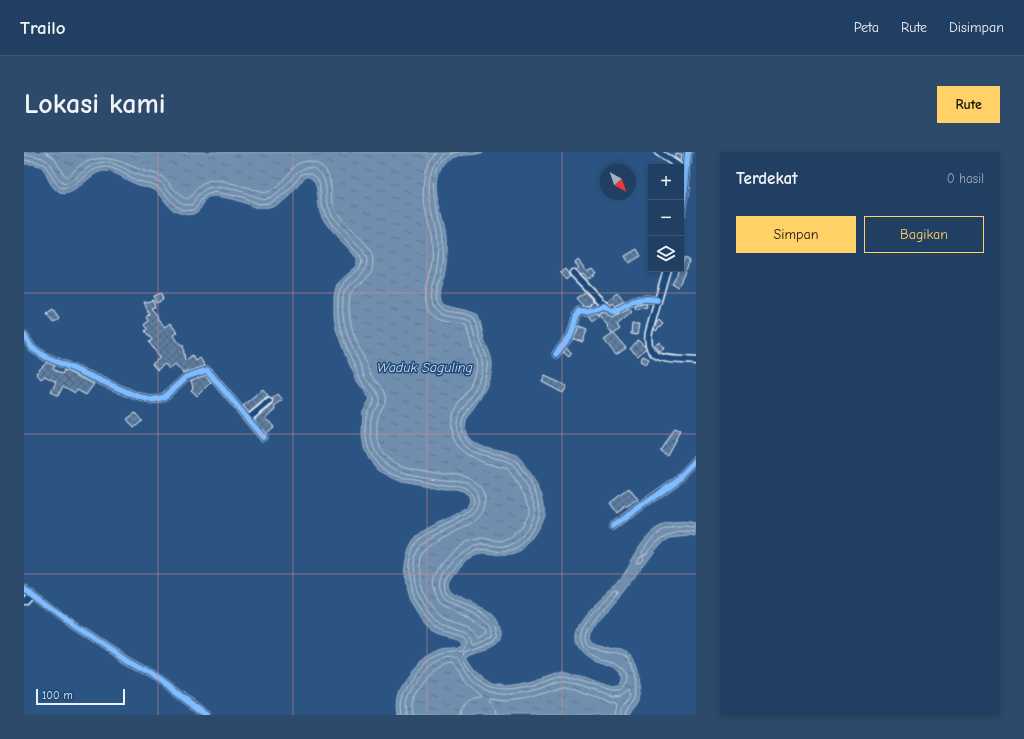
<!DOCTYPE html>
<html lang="id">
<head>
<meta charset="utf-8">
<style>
  body { margin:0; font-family:"Comic Neue",sans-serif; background:#2d4a6b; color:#f1f3f6 }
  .controls { position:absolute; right:12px; top:12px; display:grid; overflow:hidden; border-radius:0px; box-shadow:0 2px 6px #0003 }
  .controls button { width:36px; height:36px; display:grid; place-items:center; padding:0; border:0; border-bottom:1px solid #3d5877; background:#203f62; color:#f1f3f6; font:20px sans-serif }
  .compass { position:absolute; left:576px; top:12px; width:36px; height:36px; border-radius:50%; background:#203f62; box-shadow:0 2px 6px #0003; rotate:140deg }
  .scale { position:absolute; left:12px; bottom:10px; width:89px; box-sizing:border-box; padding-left:4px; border:2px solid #e8f1f8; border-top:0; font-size:11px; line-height:14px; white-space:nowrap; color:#e8f1f8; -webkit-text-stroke:3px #1f4a7a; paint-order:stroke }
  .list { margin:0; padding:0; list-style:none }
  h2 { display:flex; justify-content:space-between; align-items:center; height:52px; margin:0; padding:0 16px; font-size:17px }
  h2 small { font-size:13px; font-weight:400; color:#a2afbe }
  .actions { display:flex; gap:8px; padding:12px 16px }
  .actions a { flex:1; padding:9px 0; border:1px solid #ffd166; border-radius:0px; text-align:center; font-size:14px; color:#ffd166 }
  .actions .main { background:#ffd166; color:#111 }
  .icon { flex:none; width:22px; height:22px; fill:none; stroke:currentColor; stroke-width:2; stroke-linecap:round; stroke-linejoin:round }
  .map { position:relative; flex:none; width:672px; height:563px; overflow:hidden; border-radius:0px }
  header { display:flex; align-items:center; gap:24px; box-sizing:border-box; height:56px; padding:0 20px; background:#203f62; border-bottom:1px solid #3d5877 }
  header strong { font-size:19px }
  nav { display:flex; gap:22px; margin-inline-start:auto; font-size:14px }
  .intro { display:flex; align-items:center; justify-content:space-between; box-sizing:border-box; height:96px; padding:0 24px }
  h1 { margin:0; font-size:28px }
  .button { padding:10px 18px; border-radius:0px; background:#ffd166; color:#111; font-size:14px; font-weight:700 }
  main { display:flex; gap:24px; padding:0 24px }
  aside { flex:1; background:#203f62; border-radius:0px; box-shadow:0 2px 6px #0003 }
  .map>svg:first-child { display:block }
  .water { fill:url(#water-ripples); stroke:#a0b6cb }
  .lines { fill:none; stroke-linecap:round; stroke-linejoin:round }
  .shore { stroke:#b8c9da; stroke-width:1 }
  .building { fill:url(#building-cross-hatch); stroke:#e8f1f8 }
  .minor-casing { stroke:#e8f1f8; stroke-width:9 }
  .minor { stroke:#1f4a7a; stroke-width:6 }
  .cycleway-casing { stroke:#1f4a7a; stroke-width:8 }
  .cycleway { stroke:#80bcff; stroke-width:6 }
  .grid { fill:none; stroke:#df8c90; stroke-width:1; stroke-opacity:0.55 }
  .labels { text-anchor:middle; stroke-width:3; stroke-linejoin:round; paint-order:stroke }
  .water-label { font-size:14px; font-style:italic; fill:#d0dde9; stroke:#1f4a7a }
</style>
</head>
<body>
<header>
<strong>Trailo</strong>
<nav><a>Peta</a><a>Rute</a><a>Disimpan</a></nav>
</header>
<div class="intro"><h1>Lokasi kami</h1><a class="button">Rute</a></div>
<main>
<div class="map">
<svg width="672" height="563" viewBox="0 0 672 563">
  <defs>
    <pattern id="water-ripples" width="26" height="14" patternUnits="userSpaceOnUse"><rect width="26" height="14" fill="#708ead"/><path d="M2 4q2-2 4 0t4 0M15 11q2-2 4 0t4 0" fill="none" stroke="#61768a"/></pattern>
    <pattern id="building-cross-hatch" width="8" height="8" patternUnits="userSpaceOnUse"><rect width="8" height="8" fill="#5d7da1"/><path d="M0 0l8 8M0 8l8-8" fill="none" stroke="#53657a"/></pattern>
  </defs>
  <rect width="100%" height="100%" fill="#2b5482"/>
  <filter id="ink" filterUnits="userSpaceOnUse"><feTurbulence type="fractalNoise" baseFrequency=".025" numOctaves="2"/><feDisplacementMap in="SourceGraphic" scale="8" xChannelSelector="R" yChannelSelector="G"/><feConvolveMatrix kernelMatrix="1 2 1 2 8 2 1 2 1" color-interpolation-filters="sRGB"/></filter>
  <g filter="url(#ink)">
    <!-- water -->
    <path class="water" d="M 0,0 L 460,0 C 448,5 429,0 420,11 C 404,33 421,62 423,85 C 424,96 422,114 420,125 C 418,132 412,144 417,151 C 420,156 445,157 454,163 C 457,171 458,179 460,187 C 463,196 469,205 468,216 C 467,224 463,234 459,241 C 453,254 434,270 444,285 C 453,298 479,296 492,303 C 498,307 501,314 504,320 C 513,333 522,345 520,362 C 518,373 501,399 490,402 C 479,406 468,400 457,401 C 445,403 440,410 432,418 C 414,438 430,443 447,451 C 454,455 462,459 469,462 C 475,468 478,474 477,483 C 474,497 454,499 443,505 L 443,508 L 450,518 L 459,526 L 467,531 L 482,533 L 497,531 L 520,525 L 537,519 L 543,519 L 588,536 L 594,535 C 600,527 597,518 588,513 C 584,512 580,513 576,511 C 565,508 552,499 552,487 C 551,482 555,471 558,467 C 564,456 583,442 592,431 C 605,415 616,386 633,376 C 642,370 662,369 672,372 L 672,385 L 666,384 L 646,386 L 632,395 L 599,440 L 571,472 L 566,482 L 565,488 C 573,502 586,494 599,497 C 602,498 605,500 607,503 C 610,511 618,539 616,547 C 614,553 607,559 604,563 L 462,563 L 455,561 L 446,563 L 374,563 C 368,536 394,506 418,498 C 425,496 434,499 439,493 L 437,489 C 428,485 417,485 408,479 C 398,472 385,451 382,439 C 378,424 381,395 393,384 C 404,374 423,367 436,361 L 443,356 L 446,349 L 445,344 L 439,339 L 432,337 L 420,337 L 373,328 L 354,318 L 345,307 L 340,296 L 338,283 L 339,259 L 346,247 L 333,229 L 321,202 L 312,177 L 310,164 L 310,145 L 312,136 L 317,128 L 333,114 L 333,107 C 322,91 303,79 296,60 C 293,48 296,27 282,24 L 280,26 C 269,40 255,60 234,56 C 226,54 217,49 208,47 C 203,46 196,44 190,44 C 175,44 181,71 153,60 C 144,56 139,45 132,38 C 127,34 121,35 115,33 C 104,30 94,20 82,19 C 65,17 48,53 32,38 C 25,32 23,23 18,15 L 9,12 L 0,12 Z"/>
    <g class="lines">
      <!-- shore -->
      <path class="shore" d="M 21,0 L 30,6 L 42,26 L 44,25 C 48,22 51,17 55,14 C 78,0 92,8 115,17 C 124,21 133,20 141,27 C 149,33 153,45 164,47 C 170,42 173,34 181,31 C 191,26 212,32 222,35 C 229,37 236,42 243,40 C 264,36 264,2 291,11 C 313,18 303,42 312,58 C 315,62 317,67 320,70 C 330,81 348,93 349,109 C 350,126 334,130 326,142 C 322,165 330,186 340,206 C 342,212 344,218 347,223 C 351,230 358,234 361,243 C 363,252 356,257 354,265 C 351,279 353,298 365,307 C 375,316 406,320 420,322 C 425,322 430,321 435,322 C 448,325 460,334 461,348 C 464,379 408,379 398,403 C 395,412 396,421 396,430 C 396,440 409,460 417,466 C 424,472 434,471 442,474 C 447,477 450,481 454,484 L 462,480 L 462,478 L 460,475 L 419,454 L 414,448 L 411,440 L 409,430 L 411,423 L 417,412 L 430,398 L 442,390 L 457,386 L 477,389 L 486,387 L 497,375 L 505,360 L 505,354 L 503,347 L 484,317 L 461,311 L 442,302 L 433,294 L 428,286 L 427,272 L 430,260 L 446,235 L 453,214 L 442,173 C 429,169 411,172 403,158 C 398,146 402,134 405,122 C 406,113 408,101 408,92 C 408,82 405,74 403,65 C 398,43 396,19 410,0
        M 434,0 C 391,4 420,67 419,90 C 419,101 418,113 416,124 C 414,133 408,145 414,154 C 420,163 441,158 450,166 C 454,173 454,179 456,186 C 458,196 465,205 463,216 C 462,224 459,234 455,242 C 447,255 429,272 442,288 C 454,304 480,298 494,311 C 497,315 499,320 502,324 C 518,347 521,360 504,384 C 501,389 495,397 489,398 C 482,401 474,400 468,398 C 449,395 441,403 429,416 C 423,422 419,428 421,438 C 426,455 464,455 473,476 L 472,485 L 468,490 L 441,500 L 439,508 C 456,543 487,539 518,529 C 527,527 533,523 542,523 L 587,539 L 595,539 C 600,535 602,531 602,526 C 602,518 594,510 586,509 C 583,508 580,509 577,508 C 557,501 552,488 561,470 C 565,461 583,446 591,438 L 593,438 L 594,441 C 583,453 537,494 577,500 C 587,502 596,498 604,505 L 611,535 L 612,545 L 602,559 L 601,563
        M 0,3 C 35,4 21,18 40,32 C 55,29 60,12 79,10 C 92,9 105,21 117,24 C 123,26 129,26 134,29 C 148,36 150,54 168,53 C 171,49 173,44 177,41 C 188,31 211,37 224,42 C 230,44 237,48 244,46 C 264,42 270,9 290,17 C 307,24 299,47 307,60 C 309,65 312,69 315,73 C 323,83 342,97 343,109 C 343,123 327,129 320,140 C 315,165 324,187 335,210 C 337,214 338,219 340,224 C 344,231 354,237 355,246 C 356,253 350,257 348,262 C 344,278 347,302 362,312 C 375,322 403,326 420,328 C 428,329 436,327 444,331 C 448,334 452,338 453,342 C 463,369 414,377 399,390 C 389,400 387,424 391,436 C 393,446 405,466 414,472 C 425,480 444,474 448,491 L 450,492 L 467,484 C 469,478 468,474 463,470 L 423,449 C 418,443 414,436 416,427 C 419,412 441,396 455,393 C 466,390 477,398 488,393 C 495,390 500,381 504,375 C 516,351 511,347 497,326 C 494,321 492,314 487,311 C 472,303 445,306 436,288 C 427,271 438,260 446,246 C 451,238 457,226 458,216 C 460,205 453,196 451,187 C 449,181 449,175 446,169 C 436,163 417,168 410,157 C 402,146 410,132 411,121 C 412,111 414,100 414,90 C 414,81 411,72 409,63 C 404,42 401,16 419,0
        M 0,8 L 10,9 L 20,12 C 27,20 29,32 39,37 C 56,36 63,15 81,15 C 94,15 105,27 118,30 C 123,31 127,31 132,34 C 146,41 150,65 171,57 L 180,44 L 190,40 L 218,45 L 235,52 L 246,51 L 263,41 L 277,22 L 282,21 L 288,22 L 292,25 L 295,30 L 297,48 L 300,60 L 310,75 L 336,104 L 338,109 L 336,116 L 320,131 L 316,138 L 314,146 L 314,164 L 316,176 L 324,200 L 336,227 L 350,246 C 350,251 346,254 344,259 C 340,267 341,287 344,295 C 348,309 359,319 373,324 C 378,326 385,326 391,327 C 401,329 411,332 421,333 C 428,334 435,332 441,336 C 446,339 451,345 450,351 C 448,366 407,376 395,387 C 387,395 384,410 385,421 C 385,429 385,437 388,445 C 394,457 406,475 420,480 C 426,482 435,481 440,486 C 445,490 442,495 440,499 C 430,500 420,501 410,506 C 396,512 378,538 377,554 C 377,557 378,560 378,563
        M 672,376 C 644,373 632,376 617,401 L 618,403 L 615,404 L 612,411 L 615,411 L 619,406 L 618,403 C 623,401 625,396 630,392 C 641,382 656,378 672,381
        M 383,563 C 383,560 382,557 382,554 C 383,539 398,518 411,511 C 418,507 425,506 432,506 C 437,510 439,519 444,524 C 463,545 487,544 512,536 C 522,534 532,527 542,528 L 587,545 L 597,544 L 605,538 L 607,545 L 597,557 L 596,563
        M 389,563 C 389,560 388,557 388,553 C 389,537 411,513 428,512 L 439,528 L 457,543 L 456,545 C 445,546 437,551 437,563
        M 472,563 L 471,556 L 465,548 L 467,546 L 482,548 L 499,546 L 540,534 L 583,550 L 591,551 L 592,553 L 590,563"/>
    </g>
    <!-- building -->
    <path class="building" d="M 652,1 L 658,2 L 657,10 L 651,6 Z
      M 613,97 L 617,104 L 605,111 L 601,104 Z
      M 660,106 L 666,109 L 654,135 L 647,131 L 655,117 L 657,117 L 657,112 Z
      M 554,108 L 563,119 L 568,116 L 572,121 L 564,127 L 559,121 L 557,123 L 552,118 L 555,116 L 551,111 Z
      M 541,117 L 546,124 L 542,128 L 536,121 Z
      M 561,140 L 570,149 L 566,152 L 567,153 L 563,154 L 559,154 L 552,146 Z
      M 137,141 L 139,148 L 132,151 L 130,144 Z
      M 593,141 L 600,149 L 592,154 L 589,151 L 587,153 L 583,149 Z
      M 129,148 L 131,155 L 127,156 L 134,165 L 133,166 L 141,175 L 146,171 L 153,180 L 149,183 L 157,193 L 159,193 L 161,209 L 168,203 L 172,209 L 176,206 L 181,214 L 164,220 L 164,218 L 159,221 L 151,212 L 145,217 L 141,212 L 133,218 L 128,212 L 136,206 L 125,190 L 128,188 L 121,179 L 123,177 L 120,173 L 124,169 L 122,165 L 125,162 L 120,150 L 122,150 Z
      M 622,151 L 623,155 L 612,158 L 611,154 Z
      M 605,157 L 608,160 L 593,173 L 596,177 L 590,182 L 602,196 L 592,203 L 580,188 L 589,182 L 583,175 L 584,174 L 574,162 L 579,159 L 588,166 Z
      M 29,158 L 35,167 L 29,171 L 23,162 Z
      M 572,161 L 575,164 L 568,169 L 564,163 Z
      M 635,168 L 639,172 L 632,179 L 630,177 L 632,171 Z
      M 608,172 L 615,172 L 613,183 L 607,182 Z
      M 555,174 L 563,177 L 559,190 L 550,187 Z
      M 614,188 L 622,196 L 614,204 L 606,197 Z
      M 636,190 L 640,197 L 635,199 L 631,193 Z
      M 542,196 L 548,201 L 545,205 L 539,200 Z
      M 619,204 L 625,207 L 622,212 L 616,209 Z
      M 23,210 L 31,214 L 29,217 L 38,222 L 40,218 L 70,232 L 62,243 L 53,238 L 51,241 L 39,234 L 34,244 L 27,240 L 32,230 L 21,224 L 17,227 L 12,221 Z
      M 182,223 L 187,230 L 173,244 L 167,238 L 169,236 L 167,228 Z
      M 521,224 L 543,234 L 539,241 L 518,230 Z
      M 239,238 L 245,246 L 242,246 L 225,261 L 219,254 Z
      M 254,242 L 259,248 L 250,254 L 252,257 L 242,266 L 250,275 L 242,282 L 230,268 L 248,254 L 249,250 L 248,247 Z
      M 111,261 L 118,269 L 110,276 L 103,267 Z
      M 650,276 L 656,279 L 643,303 L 636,299 Z
      M 605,336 L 614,348 L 603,356 L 602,354 L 593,361 L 586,351 Z"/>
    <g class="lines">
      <defs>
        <path id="minor" d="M 634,0 L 656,15
          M 657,62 L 661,37 L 664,0
          M 643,117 L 625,180 C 619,213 652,206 672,209
          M 549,121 L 583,156
          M 0,183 L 8,196 L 22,205 L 110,243 L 126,248 L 134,247 L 140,245 L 162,225 L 183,218 L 239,285
          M 532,202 L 547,183 L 553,162 L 555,159 L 564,159 L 580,154 L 590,160 C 609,151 610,144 633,148
          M 224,267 L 245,250
          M 589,374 L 652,329 L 672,308
          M 0,437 L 39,466 L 103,508 L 128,522 L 182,563
          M 0,449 L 6,442"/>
      </defs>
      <!-- minor casing -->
      <use href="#minor" class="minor-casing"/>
      <!-- minor -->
      <use href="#minor" class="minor"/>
      <defs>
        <path id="cycleway" d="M 657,62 L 661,37 L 664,0
          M 0,183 L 8,196 L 22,205 L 110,243 L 126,248 L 134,247 L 140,245 L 162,225 L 183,218 L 239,285
          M 532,202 L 547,183 L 553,162 L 555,159 L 564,159 L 580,154 L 590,160 C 609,151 610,144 633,148
          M 589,374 L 652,329 L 672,308
          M 0,437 L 39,466 L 103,508 L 128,522 L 182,563"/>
      </defs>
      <!-- cycleway casing -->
      <use href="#cycleway" class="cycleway-casing"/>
      <!-- cycleway -->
      <use href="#cycleway" class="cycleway"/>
    </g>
  </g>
  <!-- grid -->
  <path class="grid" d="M 134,0 L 134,563M 269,0 L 269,563M 403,0 L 403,563M 538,0 L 538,563M 0,141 L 672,141M 0,282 L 672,282M 0,422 L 672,422"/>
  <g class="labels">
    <!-- water labels -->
    <g class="water-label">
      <text x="401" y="220">Waduk Saguling</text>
    </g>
  </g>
</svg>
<div class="controls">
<button>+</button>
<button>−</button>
<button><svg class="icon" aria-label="layers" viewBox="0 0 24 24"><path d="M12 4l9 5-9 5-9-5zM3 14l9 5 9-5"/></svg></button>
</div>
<svg class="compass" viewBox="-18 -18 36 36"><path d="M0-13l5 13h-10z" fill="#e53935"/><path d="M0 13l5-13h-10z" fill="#a2afbe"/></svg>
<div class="scale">100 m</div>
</div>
<aside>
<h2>Terdekat<small>0 hasil</small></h2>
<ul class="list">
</ul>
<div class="actions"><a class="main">Simpan</a><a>Bagikan</a></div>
</aside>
</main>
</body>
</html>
